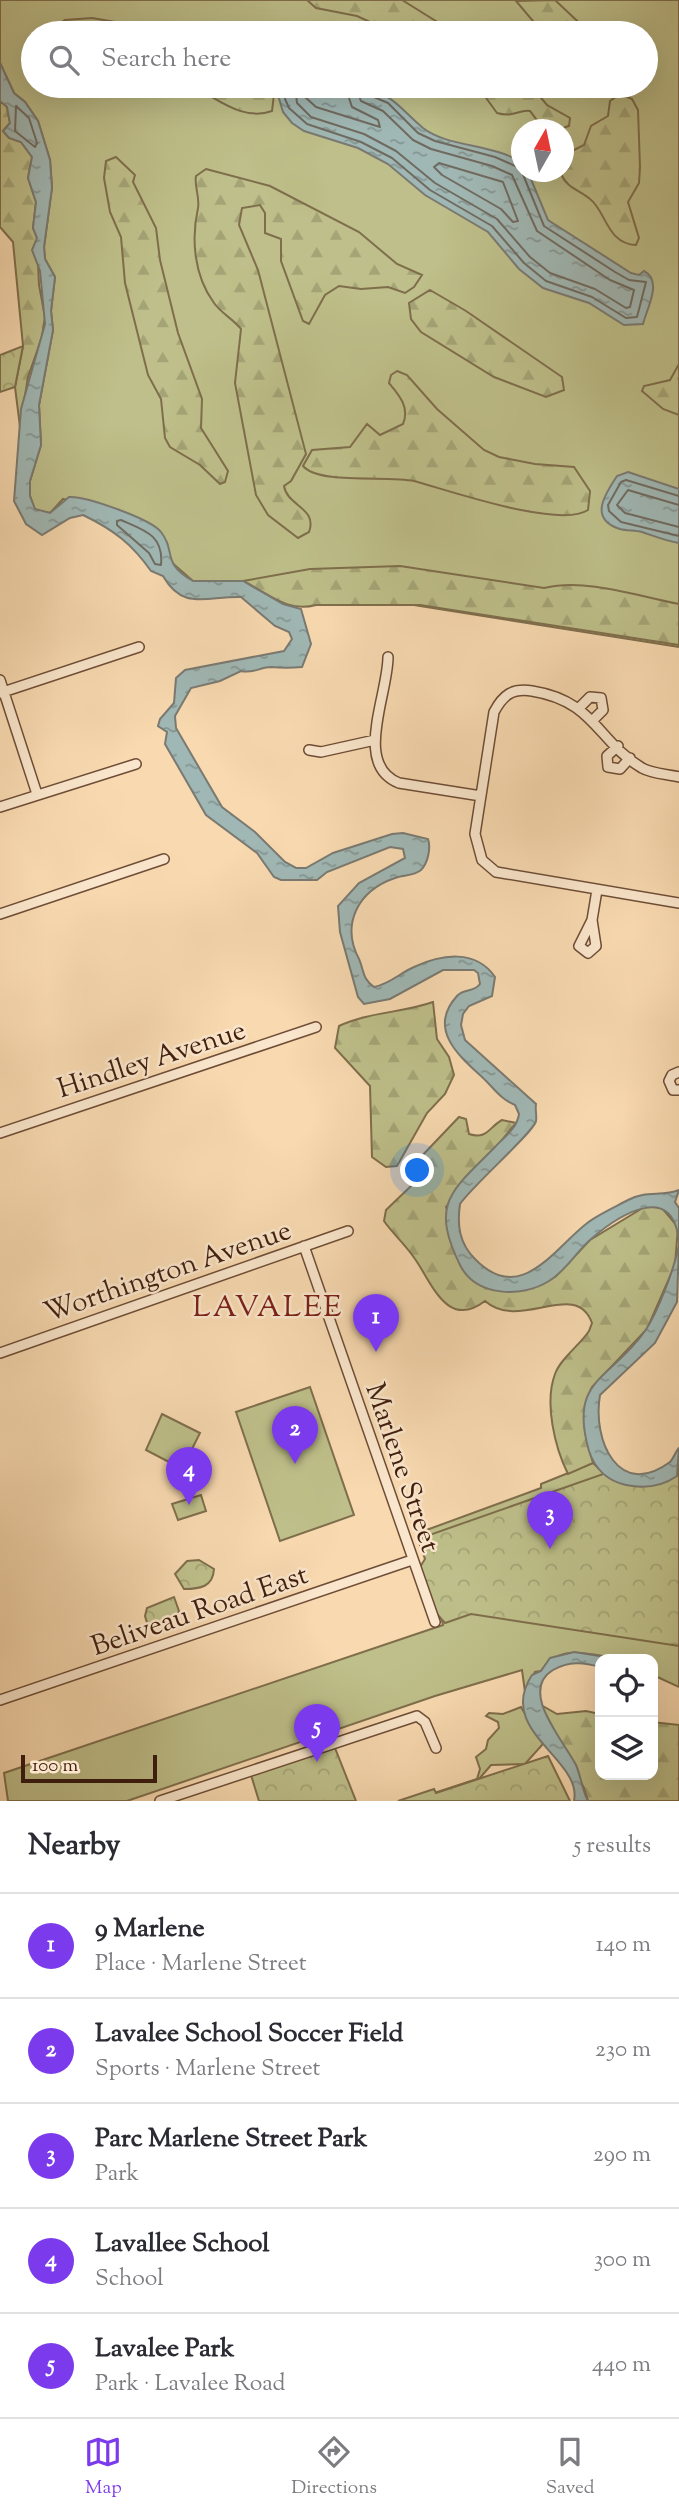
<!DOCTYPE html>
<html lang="en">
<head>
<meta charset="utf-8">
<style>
  body { margin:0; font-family:"Sorts Mill Goudy",serif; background:#f7f7f7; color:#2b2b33 }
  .controls { position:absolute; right:21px; bottom:21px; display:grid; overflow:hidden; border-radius:14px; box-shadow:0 7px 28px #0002 }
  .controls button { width:63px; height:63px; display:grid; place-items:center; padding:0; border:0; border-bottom:2px solid #e1e1e2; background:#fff; color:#2b2b33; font:35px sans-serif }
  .compass { position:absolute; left:511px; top:119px; width:63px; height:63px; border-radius:50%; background:#fff; box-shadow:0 7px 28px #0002; rotate:9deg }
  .scale { position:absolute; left:21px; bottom:18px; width:136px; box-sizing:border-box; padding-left:7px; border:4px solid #401e0d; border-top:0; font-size:19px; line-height:24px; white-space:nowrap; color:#401e0d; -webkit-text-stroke:5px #fae6cc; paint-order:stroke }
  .you { position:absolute; left:418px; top:1171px; width:24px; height:24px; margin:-18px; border:5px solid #fff; border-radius:50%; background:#1a73e8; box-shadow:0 0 0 10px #1a73e833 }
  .badge { display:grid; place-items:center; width:46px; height:46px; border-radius:50%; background:#7c3aed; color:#fff; font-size:23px; font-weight:700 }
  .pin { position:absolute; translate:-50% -58px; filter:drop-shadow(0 2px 4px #0008) }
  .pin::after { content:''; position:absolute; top:37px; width:24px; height:21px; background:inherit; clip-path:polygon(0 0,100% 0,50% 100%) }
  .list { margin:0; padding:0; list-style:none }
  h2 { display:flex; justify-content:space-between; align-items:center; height:91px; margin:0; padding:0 28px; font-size:30px }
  h2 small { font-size:23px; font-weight:400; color:#7c7c81 }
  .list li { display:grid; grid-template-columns:46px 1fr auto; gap:21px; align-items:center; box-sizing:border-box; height:105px; padding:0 28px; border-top:2px solid #e1e1e2 }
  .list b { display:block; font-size:26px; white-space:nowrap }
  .list p { margin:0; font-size:23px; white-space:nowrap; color:#7c7c81 }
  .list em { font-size:23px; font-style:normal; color:#7c7c81 }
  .icon { flex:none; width:38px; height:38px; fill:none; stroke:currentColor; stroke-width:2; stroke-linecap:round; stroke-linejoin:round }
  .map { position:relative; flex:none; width:679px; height:1801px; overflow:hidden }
  .search { position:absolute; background:#fff; box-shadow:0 7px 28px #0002; left:21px; right:21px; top:21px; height:77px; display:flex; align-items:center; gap:18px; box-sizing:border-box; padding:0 24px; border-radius:38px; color:#7c7c81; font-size:26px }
  .sheet { height:616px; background:#fff }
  nav { display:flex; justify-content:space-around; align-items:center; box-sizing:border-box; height:98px; border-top:2px solid #e1e1e2; background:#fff; font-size:19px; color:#7c7c81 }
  nav a { display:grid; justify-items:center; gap:4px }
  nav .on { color:#7c3aed }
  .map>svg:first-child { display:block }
  .grass { fill:#bebf8a; stroke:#7f6e4c; stroke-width:2; fill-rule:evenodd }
  .forest { fill:url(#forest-firs); stroke:#7f6e4c; stroke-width:2 }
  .park { fill:url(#park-crowns); stroke:#7f6e4c; stroke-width:2 }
  .water { fill:url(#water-ripples); stroke:#7a7a72; stroke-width:2 }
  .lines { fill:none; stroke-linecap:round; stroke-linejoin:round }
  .shore { stroke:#706b61; stroke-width:2 }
  .minor-casing { stroke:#6e4d36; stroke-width:12 }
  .minor { stroke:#fae6cc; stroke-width:9 }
  .labels { text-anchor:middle; stroke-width:5; stroke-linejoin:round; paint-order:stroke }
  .street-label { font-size:28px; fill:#401e0d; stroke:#fae6cc }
  .neighbourhood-label { font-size:30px; letter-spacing:2px; fill:#7a1f14; stroke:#fae6cc }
</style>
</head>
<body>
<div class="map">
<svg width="679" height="1801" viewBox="0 0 679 1801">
  <defs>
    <pattern id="forest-firs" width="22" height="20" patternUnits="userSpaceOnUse" patternTransform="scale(1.75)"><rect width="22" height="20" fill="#bebf8a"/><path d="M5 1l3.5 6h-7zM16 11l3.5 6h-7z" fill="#a4a476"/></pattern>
    <pattern id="park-crowns" width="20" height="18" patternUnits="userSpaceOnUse" patternTransform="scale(1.75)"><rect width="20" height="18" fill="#bebf8a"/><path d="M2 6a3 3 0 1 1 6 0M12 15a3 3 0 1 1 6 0" fill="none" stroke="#a4a476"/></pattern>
    <pattern id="water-ripples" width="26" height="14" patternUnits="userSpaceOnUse" patternTransform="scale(1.75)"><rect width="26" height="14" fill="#a0b8b5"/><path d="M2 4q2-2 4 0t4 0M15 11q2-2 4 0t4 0" fill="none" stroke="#849592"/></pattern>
  </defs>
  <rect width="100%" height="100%" fill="#f8d9b0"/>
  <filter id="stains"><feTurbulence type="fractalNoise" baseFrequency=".00286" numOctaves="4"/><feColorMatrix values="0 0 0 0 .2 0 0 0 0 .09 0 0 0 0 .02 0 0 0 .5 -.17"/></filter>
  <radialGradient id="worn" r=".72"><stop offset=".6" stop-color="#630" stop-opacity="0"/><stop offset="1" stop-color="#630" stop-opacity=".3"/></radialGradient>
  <!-- grass -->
  <path class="grass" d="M 0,0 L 679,0 L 679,647 L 338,593 L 243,581 L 193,581 L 170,561 L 167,543 L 146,522 L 63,499 L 50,513 L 35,510 L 30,496 L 30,481 L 41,445 L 39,405 L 53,330 L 51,311 L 55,277 L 45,259 L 44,247 L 52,187 L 50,160 L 38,121 L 25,102 L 14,93 L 0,63 ZM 33,33 L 646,33 L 646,86 L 33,86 ZM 522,130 L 564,130 L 564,172 L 522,172 Z
    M 310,1387 L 354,1515 L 280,1541 L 236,1412 Z
    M 162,1414 L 200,1433 L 189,1455 L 179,1462 L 167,1461 L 146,1450 Z
    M 593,1463 L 609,1478 L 679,1488 L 679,1687 L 653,1675 L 653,1659 C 642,1659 630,1661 619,1659 C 591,1655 560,1642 541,1671 L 535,1672 L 525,1692 L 522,1670 L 435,1696 L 127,1801 L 8,1801 L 4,1773 L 443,1625 L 421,1532 L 541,1488 L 541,1484 Z
    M 201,1495 L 206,1511 L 178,1520 L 172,1504 Z
    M 521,1707 L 543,1744 L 525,1764 L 491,1765 L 479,1779 L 478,1786 L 410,1801 L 477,1779 L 480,1769 L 476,1757 L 486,1749 L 488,1740 L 499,1728 L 498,1722 L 486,1716 L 489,1713 L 503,1714 Z"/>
  <!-- forest -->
  <path class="forest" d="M 307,0 L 402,0 L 455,33 L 394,33 L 357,16 L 316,8 Z
    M 555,0 L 590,33 L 543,33 L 516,1 Z
    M 92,18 L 139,26 L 187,30 L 193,33 L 53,33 L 54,27 L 65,20 Z
    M 191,86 L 275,86 L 272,111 C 241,122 215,96 191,86 Z
    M 470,86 L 531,86 L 547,105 L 570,118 L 569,126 L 560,129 L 542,127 L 530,111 C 519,109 514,118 497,113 L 481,91 Z
    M 620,94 L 632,99 L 638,110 L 640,167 L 639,183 L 628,202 L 639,238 L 636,245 C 607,244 606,211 590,199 C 579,190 567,188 561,174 L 564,155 L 584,145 L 591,126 L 608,116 L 610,101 Z
    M 0,101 L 7,107 L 10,123 L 3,131 L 9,138 L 21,142 L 32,157 L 28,178 L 36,202 L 33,228 L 37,238 L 39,285 L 45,317 L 42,337 L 28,377 L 20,427 L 15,387 L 23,346 L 13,242 L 0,227 Z
    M 116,157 L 135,175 L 133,182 L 156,228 L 160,260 L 178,333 L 202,399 L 201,428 L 228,471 L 225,482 L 220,484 L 200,465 L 170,447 L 165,438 L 161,399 L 148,375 L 125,283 L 121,237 L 110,212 L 104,178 L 106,161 Z
    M 206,169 L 270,186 L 359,232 L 397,264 L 422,275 L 414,287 L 405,293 L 388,287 L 361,289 L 339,286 L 325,295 L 309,324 L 303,321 L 281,261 L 281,239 L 265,233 L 265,213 L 260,205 L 242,208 L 239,225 L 258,270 L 306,454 L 291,481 L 284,486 C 287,506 318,508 309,532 L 298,538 L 268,515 L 256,495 L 235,383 L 241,329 C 233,319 221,313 214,303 C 194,276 191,239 198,208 C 200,197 194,186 196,176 Z
    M 430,290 L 466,311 L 562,377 L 564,390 L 546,397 L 494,377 L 421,332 L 411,319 L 409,303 Z
    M 679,364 L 679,415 L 663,409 L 642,391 L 644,386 L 670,380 Z
    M 397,371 L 407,375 L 437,409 L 484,450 L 499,457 L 535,464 L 574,467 L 590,491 L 588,510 C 559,529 448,490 414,481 C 389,475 319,485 303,466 L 312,450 L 350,447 L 367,424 L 380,435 L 403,424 C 410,407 399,395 389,383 L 391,375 Z
    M 400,566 L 544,588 C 586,578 637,596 679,604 L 679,645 L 420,605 L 316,605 C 287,613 268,593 243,581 L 310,569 Z
    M 433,1002 L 437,1039 L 449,1057 L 454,1075 L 445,1094 L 427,1113 L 397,1166 L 386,1167 L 372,1157 L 370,1086 L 335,1048 L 339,1026 C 368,1012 402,1013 433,1002 Z
    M 459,1117 L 466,1119 L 469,1134 C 487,1140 489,1127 502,1120 L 516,1123 L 446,1207 L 470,1278 L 555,1277 L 590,1240 L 646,1206 L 662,1208 L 678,1227 L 675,1265 L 647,1329 L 592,1387 C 578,1414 585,1435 593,1463 L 568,1474 C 555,1448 544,1403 555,1374 C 561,1358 580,1345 589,1331 L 592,1323 C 576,1278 520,1332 485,1301 C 447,1330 432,1283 415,1259 C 406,1245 393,1234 384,1221 L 386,1210 L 411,1186 L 417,1161 Z
    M 541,1705 L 557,1714 L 586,1711 L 600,1714 L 600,1775 L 653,1775 L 653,1722 L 679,1725 L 679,1801 L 588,1801 L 584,1788 Z"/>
  <!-- park -->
  <path class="park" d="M 23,346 L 15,387 L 0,392 L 0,355 Z
    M 679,1463 L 679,1646 L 471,1614 L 445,1623 L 437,1614 L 420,1567 L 425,1559 L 418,1539 L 606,1473 L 635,1484 Z
    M 199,1560 L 214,1569 C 213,1587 200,1589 184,1589 L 175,1574 L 187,1561 Z
    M 174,1597 L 179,1611 L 174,1618 L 148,1626 L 145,1616 L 147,1608 Z
    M 335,1748 L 356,1801 L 259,1801 L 251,1775 Z
    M 548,1756 L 570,1801 L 398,1801 L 434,1789 L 436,1793 Z"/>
  <!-- water -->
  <path class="water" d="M 0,63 L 14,93 L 25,102 L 38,121 L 50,160 L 52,188 L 44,247 L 45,259 L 55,277 L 51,311 L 53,330 L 39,405 L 41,445 L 30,481 L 30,496 L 35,509 L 50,513 L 69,497 C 86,496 151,519 161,532 C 177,552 160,562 193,581 L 243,581 L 283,604 L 301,609 L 311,644 L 302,667 C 291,668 282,668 271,667 C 261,667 252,674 241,671 L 220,681 L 191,688 L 175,716 L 176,728 L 222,807 L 255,832 L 285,862 L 296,868 L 306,868 L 333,853 L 392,834 L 403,833 L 428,839 C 431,848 428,863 421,870 C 414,876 403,875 395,878 C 357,891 341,925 359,959 C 364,970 362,979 374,987 C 390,984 400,973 414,967 C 442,954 476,949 495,977 L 492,996 L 469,1006 L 463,1014 L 461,1025 L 465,1040 L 536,1104 C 535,1110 537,1115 536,1121 C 534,1132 472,1186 460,1204 C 457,1225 459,1243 475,1259 C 520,1306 554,1249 586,1224 C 595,1216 617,1206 628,1200 C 646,1190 662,1197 679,1190 L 675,1202 L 679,1208 L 679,1244 C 675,1180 620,1214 591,1239 C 576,1252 566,1271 549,1281 C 522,1298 476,1297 460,1265 C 429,1202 453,1190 494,1148 C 503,1138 517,1129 519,1114 L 515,1105 C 499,1098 494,1088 482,1077 C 459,1056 427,1029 457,996 C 464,988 473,993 480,984 L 478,973 L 474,970 L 443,970 L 390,999 L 364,1004 L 358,997 L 340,932 L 338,906 L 359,883 L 405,858 L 403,849 L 390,847 L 327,872 L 317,880 L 281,880 L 274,877 L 257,853 L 206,815 L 165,744 L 167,732 L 158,726 L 160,719 L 174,703 L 176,678 L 185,670 L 284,651 L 292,639 L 289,632 L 275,626 L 241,597 C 206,596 183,611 163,576 L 151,571 C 132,544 114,530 83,515 L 70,518 L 42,535 L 26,524 L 14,501 L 21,409 L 45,324 L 40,271 L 32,250 L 37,238 L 33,228 L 36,202 L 28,178 L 32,157 L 21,142 L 9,138 L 3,131 L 10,123 L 7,107 L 0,101 Z
    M 282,86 L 360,86 C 396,96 397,106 423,128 C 447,147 493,144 521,162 L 522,172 L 528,172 L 548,220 L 631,273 L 639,275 L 644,271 C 663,281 647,308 643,324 L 624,325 L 589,303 L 543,288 L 519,269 L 488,232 L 425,195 L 388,164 L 358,148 L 304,131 L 292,123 L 283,112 L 278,95 Z
    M 628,472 L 679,489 L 679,543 C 666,541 654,536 642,532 C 635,530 627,531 620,529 C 588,519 605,494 617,476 Z
    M 679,1244 L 677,1302 L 655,1343 L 600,1395 C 592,1441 619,1500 670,1462 C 673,1459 676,1451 679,1448 L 677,1476 C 661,1487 645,1489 626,1485 C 608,1481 595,1469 589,1451 C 568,1378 611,1380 645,1331 C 658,1312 675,1267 679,1244 Z
    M 574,1652 L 619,1659 L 600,1659 L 600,1667 C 583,1662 569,1661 553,1670 C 518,1691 564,1741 576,1765 C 581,1776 582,1790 588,1801 L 574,1801 C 583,1759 495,1731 532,1675 L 541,1671 L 550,1658 Z"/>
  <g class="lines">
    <!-- shore -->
    <path class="shore" d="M 286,86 L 285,99 L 289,108 L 307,124 L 361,142 L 392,158 L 430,190 L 492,226 L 524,263 L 546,281 L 592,297 L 626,318 L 637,317 L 646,282 L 629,280 L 615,272 L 544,226 L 522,172
      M 295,86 L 297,103 L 311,117 L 364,134 L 396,151 L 435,183 L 497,219 L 530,257 L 550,273 L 595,289 L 626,308 L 630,307 L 634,290 L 610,280 L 537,231 L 512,175 L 492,166 L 431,149 L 413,140 L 383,111 L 361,101 L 355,86
      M 306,86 L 305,97 L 316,107 L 380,127 L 378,120 L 352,107 L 345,86
      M 364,86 L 367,94 L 388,103 L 418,133 L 435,141 L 495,157 L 522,169
      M 16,106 L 29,118 L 37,143 L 35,147 L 15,131 Z
      M 439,163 L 503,182 L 518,221 L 513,222 L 501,209 L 442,175 L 434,167 Z
      M 679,496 L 626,480 L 621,482 L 608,505 L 609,511 L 621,522 L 679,536
      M 679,505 L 628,490 L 617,505 L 625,513 L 679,527
      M 121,520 C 144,530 164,535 161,565 L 155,564 L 149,553 L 117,525 L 117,521 Z"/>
    <defs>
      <path id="minor" d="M 388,657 C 388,695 353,765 399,783 L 481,796
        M 0,680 L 37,794
        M 0,693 L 139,647
        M 579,708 L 590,697 L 601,698 L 603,710 L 593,720
        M 618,746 L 607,756 L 608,767 L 620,769 L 630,758
        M 309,750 L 321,752 L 375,740
        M 679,777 C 667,774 653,774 642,768 C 597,741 595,701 532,691 C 512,688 503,695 494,712 L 475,834 L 482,860 L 496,872 L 679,903
        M 0,807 L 136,764
        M 0,914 L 164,859
        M 592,920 L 596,946 L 588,953 L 579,946 L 592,920 L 597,890
        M 679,1072 L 672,1075 L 669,1081 L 673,1090 L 679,1090
        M 0,1133 L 316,1027
        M 304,1246 L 435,1622
        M 0,1353 L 348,1231
        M 0,1700 L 412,1560
        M 160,1801 L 417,1716 L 425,1722 L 436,1748"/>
    </defs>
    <!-- minor casing -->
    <use href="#minor" class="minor-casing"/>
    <!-- minor -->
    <use href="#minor" class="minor"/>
  </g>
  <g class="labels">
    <!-- street labels -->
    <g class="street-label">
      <text transform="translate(151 1058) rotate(-18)" y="10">Hindley Avenue</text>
      <text transform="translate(167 1270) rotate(-19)" y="10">Worthington Avenue</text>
      <text transform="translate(404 1467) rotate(71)" y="10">Marlene Street</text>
      <text transform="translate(199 1609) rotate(-19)" y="10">Beliveau Road East</text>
    </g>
    <!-- neighbourhood labels -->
    <g class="neighbourhood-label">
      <text x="268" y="1316">LAVALEE</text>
    </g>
  </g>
  <rect width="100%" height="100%" filter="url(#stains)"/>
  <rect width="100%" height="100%" fill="url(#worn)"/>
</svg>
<div class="controls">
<button><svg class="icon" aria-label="locate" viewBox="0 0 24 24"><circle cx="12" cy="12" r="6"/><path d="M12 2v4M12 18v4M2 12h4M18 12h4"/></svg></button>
<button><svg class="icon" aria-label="layers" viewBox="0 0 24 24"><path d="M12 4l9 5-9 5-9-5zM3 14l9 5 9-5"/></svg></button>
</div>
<svg class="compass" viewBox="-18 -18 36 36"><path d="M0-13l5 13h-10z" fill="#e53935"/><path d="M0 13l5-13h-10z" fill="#7c7c81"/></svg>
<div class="scale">100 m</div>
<div class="you"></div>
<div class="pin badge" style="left:376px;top:1352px">1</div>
<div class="pin badge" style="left:295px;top:1464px">2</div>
<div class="pin badge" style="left:550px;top:1549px">3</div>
<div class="pin badge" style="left:189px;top:1505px">4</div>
<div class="pin badge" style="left:317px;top:1762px">5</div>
<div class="search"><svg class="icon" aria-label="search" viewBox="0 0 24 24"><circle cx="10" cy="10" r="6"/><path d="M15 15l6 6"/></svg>Search here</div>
</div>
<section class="sheet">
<h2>Nearby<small>5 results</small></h2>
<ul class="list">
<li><span class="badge">1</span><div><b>9 Marlene</b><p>Place · Marlene Street</p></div><em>140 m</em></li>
<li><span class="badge">2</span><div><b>Lavalee School Soccer Field</b><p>Sports · Marlene Street</p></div><em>230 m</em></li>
<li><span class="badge">3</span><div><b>Parc Marlene Street Park</b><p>Park</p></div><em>290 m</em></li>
<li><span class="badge">4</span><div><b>Lavallee School</b><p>School</p></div><em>300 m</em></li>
<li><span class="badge">5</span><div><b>Lavalee Park</b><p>Park · Lavalee Road</p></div><em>440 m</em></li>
</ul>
</section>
<nav>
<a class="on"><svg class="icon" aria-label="map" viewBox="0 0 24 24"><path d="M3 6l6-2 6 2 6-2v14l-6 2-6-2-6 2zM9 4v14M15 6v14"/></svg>Map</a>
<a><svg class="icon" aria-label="directions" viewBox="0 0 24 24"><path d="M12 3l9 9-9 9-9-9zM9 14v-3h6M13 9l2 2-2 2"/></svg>Directions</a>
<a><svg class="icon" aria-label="saved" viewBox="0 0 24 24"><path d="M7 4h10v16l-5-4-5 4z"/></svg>Saved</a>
</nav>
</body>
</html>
